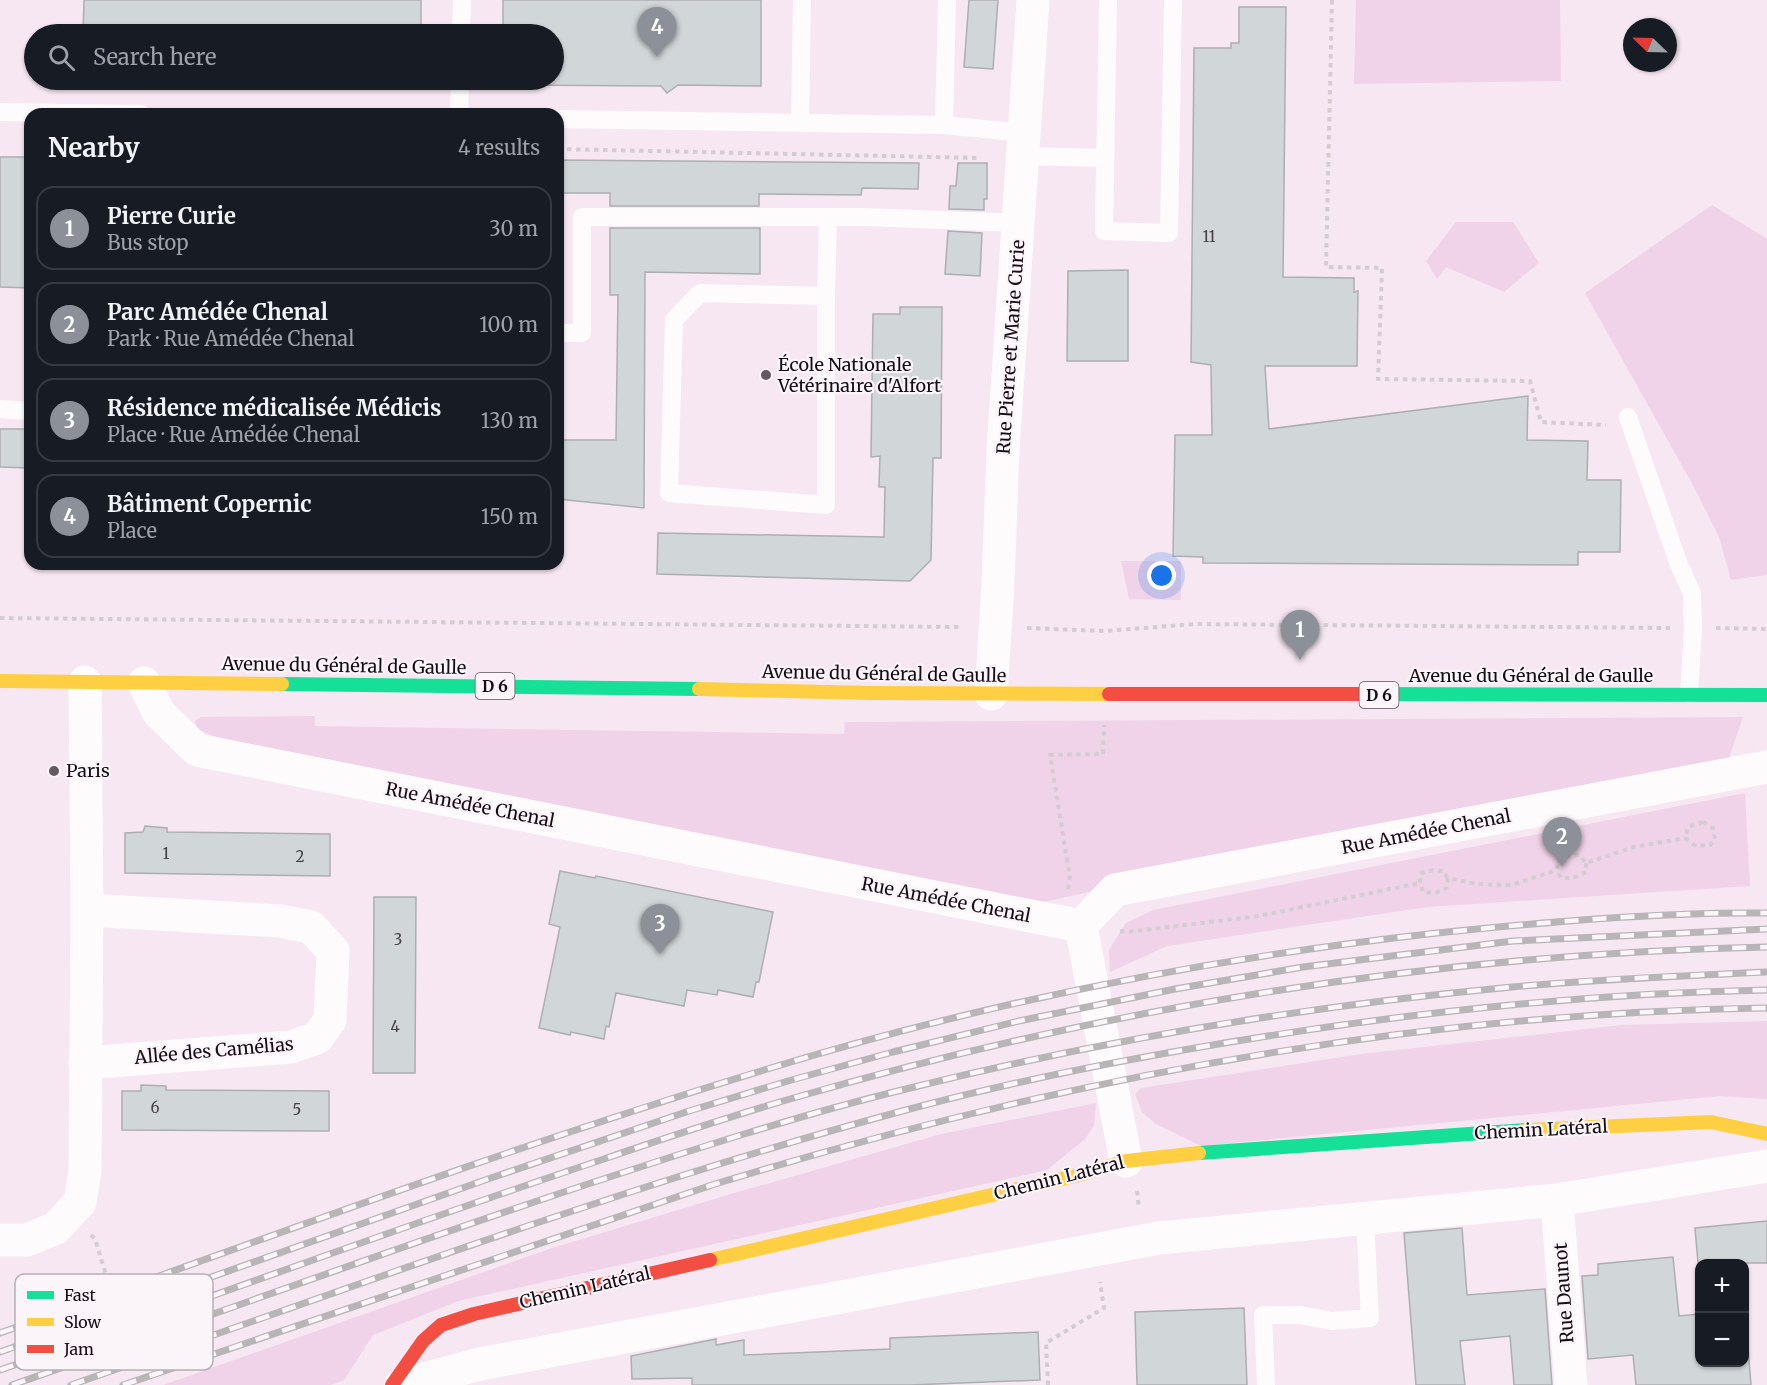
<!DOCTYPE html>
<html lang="en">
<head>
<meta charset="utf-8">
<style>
  body { margin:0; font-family:Merriweather,serif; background:#242831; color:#f1f3f6 }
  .controls { position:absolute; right:18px; bottom:18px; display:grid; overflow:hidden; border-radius:12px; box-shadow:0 2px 4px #0004 }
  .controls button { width:54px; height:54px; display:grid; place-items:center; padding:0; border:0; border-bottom:2px solid #363941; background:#171b24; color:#f1f3f6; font:30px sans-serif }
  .compass { position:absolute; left:1623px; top:18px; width:54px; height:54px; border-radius:50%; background:#171b24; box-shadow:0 2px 4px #0004; rotate:293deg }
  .you { position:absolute; left:1162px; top:576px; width:21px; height:21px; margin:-15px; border:4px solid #fff; border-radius:50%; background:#1a73e8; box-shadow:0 0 0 9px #1a73e833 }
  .badge { display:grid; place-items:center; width:39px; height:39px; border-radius:50%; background:#8c9099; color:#fff; font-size:20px; font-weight:700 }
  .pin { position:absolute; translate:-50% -50px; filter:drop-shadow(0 2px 3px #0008) }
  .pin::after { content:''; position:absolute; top:32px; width:21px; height:18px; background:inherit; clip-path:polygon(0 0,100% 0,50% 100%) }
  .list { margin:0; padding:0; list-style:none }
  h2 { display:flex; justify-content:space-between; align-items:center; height:78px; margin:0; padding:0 24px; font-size:26px }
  h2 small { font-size:20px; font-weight:400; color:#9ea1a6 }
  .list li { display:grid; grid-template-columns:39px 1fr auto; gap:18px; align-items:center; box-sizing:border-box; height:84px; margin:0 12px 12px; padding:0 12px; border:2px solid #363941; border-radius:18px }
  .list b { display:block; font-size:22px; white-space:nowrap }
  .list p { margin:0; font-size:20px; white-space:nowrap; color:#9ea1a6 }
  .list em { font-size:20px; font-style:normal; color:#9ea1a6 }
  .icon { flex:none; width:33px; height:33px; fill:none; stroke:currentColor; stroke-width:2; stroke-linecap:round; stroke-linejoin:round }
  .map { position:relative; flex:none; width:1767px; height:1385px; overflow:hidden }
  .search { position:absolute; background:#171b24; box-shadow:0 2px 4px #0004; left:24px; top:24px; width:540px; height:66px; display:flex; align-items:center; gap:15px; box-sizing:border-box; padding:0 21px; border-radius:33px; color:#9ea1a6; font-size:22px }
  .panel { position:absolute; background:#171b24; box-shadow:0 2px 4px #0004; left:24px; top:108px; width:540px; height:462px; border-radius:18px }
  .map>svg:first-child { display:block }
  .green { fill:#f0d3e8 }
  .building { fill:#d1d6d9; stroke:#adaeb1; stroke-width:1.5 }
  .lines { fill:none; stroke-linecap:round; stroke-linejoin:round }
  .path { stroke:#d2cdd0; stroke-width:4; stroke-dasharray:4.5 4.5; stroke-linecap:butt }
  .lane { stroke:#fefbfd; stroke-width:18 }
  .street { stroke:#fefbfd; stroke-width:33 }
  .fast { stroke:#16e098; stroke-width:14 }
  .slow { stroke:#ffcf43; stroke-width:14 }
  .jam { stroke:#f24e42; stroke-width:14 }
  .rail-casing { stroke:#b8b5b7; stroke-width:7 }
  .rail { stroke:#fbf5fa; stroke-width:4.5; stroke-dasharray:14; stroke-linecap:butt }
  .poi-dot { fill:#655962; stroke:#fbf5fa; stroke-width:2 }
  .labels { text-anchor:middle; stroke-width:4.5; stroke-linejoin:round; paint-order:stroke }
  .number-label { font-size:15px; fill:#453e45 }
  .shield { fill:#fbf5fa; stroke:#5b5259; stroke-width:1.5 }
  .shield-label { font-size:16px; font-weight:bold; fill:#160c14 }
  .street-label { font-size:18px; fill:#160c14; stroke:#fbf5fa }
  .poi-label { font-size:18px; fill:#160c14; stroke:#fbf5fa; text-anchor:start }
  .key { fill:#fbf5fa; stroke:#b6afb5; stroke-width:1.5 }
  .key-label { font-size:16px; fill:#160c14 }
</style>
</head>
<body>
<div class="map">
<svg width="1767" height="1385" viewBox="0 0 1767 1385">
  <rect width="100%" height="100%" fill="#f7e7f2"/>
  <!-- green -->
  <path class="green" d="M 1356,0 L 1560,0 L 1561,81 L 1354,84 Z
    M 1712,205 L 1767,239 L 1767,575 L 1731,580 L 1719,537 L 1694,487 L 1585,293 Z
    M 1456,222 L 1513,222 L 1539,263 L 1504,292 L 1446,267 L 1437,279 L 1426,261 Z
    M 1121,561 L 1181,561 L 1181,600 L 1129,599 Z
    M 315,716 L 315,726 L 844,734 L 845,722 L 1743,717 L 1729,758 L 1033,904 L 223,740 L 197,729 L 195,721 L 201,717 Z
    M 1745,793 L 1750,886 L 1428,907 L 1167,946 L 1110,972 L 1109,950 L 1126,923 L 1153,910 Z
    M 1767,1021 L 1767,1099 L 1720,1096 L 1201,1146 L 1156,1124 L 1142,1112 L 1135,1094 L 1141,1088 L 1361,1054 L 1622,1025 Z
    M 1096,1103 L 1094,1126 L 1085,1139 L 1047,1170 L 458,1301 L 373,1335 L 344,1380 L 331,1385 L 163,1385 L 549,1249 L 731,1194 L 941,1134 Z"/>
  <!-- building -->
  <path class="building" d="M 84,0 L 421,0 L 421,34 L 83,34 Z
    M 503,0 L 761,0 L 761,86 L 678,85 L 667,93 L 661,86 L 503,85 L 503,80 L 554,80 L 554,34 L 503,34 Z
    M 969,0 L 998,0 L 993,69 L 964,67 Z
    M 1239,7 L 1286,7 L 1283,277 L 1354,278 L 1354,292 L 1358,291 L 1357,366 L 1265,366 L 1269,429 L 1528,396 L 1527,440 L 1588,441 L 1587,480 L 1621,480 L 1620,552 L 1578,552 L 1578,565 L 1203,563 L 1203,557 L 1173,556 L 1175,435 L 1212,435 L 1211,365 L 1191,362 L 1194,48 L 1231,48 L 1231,43 L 1239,43 Z
    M 0,157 L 30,157 L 30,288 L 0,287 Z
    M 558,160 L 919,163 L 918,189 L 862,188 L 861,195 L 759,194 L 759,206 L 610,206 L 610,193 L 558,193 Z
    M 958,163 L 987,163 L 987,199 L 984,199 L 984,210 L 949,209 L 950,186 L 956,186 Z
    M 610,228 L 760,228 L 760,274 L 645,272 L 644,508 L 558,499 L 558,440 L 616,440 L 618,295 L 610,295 Z
    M 948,231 L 982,233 L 980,276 L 945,274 Z
    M 1128,270 L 1128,361 L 1067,361 L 1068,271 Z
    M 900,307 L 942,307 L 941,458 L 933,458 L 931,560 L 910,581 L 657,574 L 658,533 L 884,537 L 885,487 L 879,487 L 880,456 L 871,457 L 873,314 L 900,314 Z
    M 0,429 L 30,429 L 30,468 L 0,467 Z
    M 145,826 L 167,828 L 167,832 L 330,834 L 330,876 L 125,873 L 125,833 L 143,832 Z
    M 560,871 L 595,878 L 596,876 L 773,912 L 759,982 L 756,982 L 753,997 L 718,990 L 717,995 L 687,990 L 684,1006 L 616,993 L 609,1027 L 606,1026 L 604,1039 L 571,1032 L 570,1035 L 539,1028 L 560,927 L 549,924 Z
    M 374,897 L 416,897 L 415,1073 L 373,1073 Z
    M 141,1085 L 166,1086 L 166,1090 L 329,1091 L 329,1131 L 122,1130 L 122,1091 L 141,1091 Z
    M 1767,1221 L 1767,1263 L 1698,1263 L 1695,1228 Z
    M 1462,1228 L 1467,1295 L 1545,1289 L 1552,1385 L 1514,1385 L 1510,1336 L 1460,1341 L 1465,1385 L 1416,1385 L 1404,1233 Z
    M 1673,1257 L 1679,1316 L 1700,1314 L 1700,1362 L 1744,1362 L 1745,1310 L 1751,1385 L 1636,1385 L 1633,1355 L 1588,1359 L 1582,1276 L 1598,1275 L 1598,1264 Z
    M 1244,1308 L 1247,1385 L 1137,1385 L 1135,1312 Z
    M 1038,1332 L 1040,1380 L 910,1385 L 692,1385 L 692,1378 L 632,1379 L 631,1356 L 716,1339 L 716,1345 L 744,1340 L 744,1355 L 890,1349 L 890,1338 Z"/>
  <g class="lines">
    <!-- path -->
    <path class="path" d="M 1332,0 L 1326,267 L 1382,268 L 1378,379 L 1530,381 L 1541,422 L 1606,425
      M 558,149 L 981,158
      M 0,618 L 962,627
      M 1027,628 L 1105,631 L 1195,624 L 1670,628
      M 1716,628 L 1767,629
      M 1703,822 L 1713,828 L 1715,840 L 1710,845 L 1696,846 L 1685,838 L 1688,827 Z
      M 1586,863 L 1586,872 L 1573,878 L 1561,878 L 1557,870 L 1557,861 L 1568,856 L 1580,855 L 1586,863 L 1634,847 L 1685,838
      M 1448,878 L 1447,888 L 1435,893 L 1423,892 L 1420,883 L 1421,873 L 1433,870 L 1443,871 L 1448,878 L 1476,884 L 1512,885 L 1557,870
      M 1068,889 L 1070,878 L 1050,755 L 1103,754 L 1104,725
      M 1120,931 L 1128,932 L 1259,916 L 1420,883
      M 1137,1191 L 1139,1209
      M 91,1235 L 95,1239 L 112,1294
      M 1048,1385 L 1046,1343 L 1104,1308 L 1100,1282"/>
    <!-- lane -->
    <path class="lane" d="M 1108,0 L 1104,231 L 1169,233 L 1173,0
      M 461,34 L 462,0
      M 0,112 L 141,114
      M 459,114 L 460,80
      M 558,119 L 944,125 L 1024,133
      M 800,123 L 802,0
      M 944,125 L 947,0
      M 1022,156 L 1105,158
      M 826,296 L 700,293 L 674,320 L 669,493 L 826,505 L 826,296 L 828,217
      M 558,333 L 582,333 L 582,217 L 865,217 L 1020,223
      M 0,409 L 30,411
      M 1628,417 L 1679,565 L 1692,593 L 1693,628 L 1689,694
      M 1266,1385 L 1263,1315 L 1300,1315 L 1332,1321 L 1370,1318 L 1365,1219"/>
    <!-- street -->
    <path class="street" d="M 144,683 L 159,713 L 197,750 L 1081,926
      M 991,694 L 998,583 L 1003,450 L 1033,0
      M 1081,926 L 1115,890 L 1767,767
      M 1081,926 L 1126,1161
      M 85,1063 L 291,1047 L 317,1038 L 330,1020 L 333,951 L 311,927 L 280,921 L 87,910
      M 1557,1200 L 1571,1385
      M 0,1240 L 27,1240 L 56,1228 L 80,1202 L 85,1171 L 87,910 L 85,682
      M 401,1385 L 480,1364 L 1159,1238 L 1557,1200 L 1767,1166"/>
    <!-- fast -->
    <path class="fast" d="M 282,684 L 699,689
      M 1372,694 L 1767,695
      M 1199,1153 L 1526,1130"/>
    <!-- slow -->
    <path class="slow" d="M 0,681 L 282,684
      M 699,689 L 873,693 L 1109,694
      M 1526,1130 L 1711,1122 L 1767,1134
      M 710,1260 L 1079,1175 L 1126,1161 L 1199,1153"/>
    <!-- jam -->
    <path class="jam" d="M 1109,694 L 1372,694
      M 392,1385 L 423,1341 L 441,1325 L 474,1314 L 710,1260"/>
    <defs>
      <path id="rail" d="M 0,1333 C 254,1243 506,1148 764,1070 C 983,1003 1210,958 1437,933 C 1547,922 1657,912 1767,913
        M 0,1352 L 485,1180 L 689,1111 L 788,1081 L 893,1052 L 1019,1021 L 1175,989 L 1303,967 L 1513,941 L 1767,929
        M 0,1370 C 200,1302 397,1228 598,1161 C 662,1139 725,1118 790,1099 C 1108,1007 1436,954 1767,947
        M 12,1385 C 204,1318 395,1248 588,1184 C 692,1150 796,1116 902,1090 C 1102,1040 1307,1006 1512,987 C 1597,979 1682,976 1767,972
        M 71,1385 C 348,1289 623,1186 906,1110 C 1025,1078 1147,1055 1268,1036 C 1433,1010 1600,993 1767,990
        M 123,1385 L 715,1184 C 1056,1080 1410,1013 1767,1008"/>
    </defs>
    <!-- rail casing -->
    <use href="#rail" class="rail-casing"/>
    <!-- rail -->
    <use href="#rail" class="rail"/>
  </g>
  <!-- markers -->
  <g class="poi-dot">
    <circle cx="766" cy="375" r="6"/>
    <circle cx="54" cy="771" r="6"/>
  </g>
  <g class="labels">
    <!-- number labels -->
    <g class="number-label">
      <text x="1209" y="242">11</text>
      <text x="166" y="859">1</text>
      <text x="300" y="862">2</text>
      <text x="398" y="945">3</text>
      <text x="395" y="1032">4</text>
      <text x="155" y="1113">6</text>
      <text x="297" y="1115">5</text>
    </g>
    <!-- shield labels -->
    <g class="shield">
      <rect x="475.5" y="673" width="39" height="26" rx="4.5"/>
      <rect x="1359.5" y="682" width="39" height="26" rx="4.5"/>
    </g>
    <g class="shield-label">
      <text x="495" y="692">D 6</text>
      <text x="1379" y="701">D 6</text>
    </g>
    <!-- street labels -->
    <g class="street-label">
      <text transform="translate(1011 347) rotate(-86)" y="6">Rue Pierre et Marie Curie</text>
      <text transform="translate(344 666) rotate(1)" y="6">Avenue du Général de Gaulle</text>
      <text transform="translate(884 674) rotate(1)" y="6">Avenue du Général de Gaulle</text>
      <text x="1531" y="682">Avenue du Général de Gaulle</text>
      <text transform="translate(470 805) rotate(11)" y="6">Rue Amédée Chenal</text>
      <text transform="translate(1426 832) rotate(-11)" y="6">Rue Amédée Chenal</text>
      <text transform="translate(946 900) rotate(11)" y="6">Rue Amédée Chenal</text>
      <text transform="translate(214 1051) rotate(-5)" y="6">Allée des Camélias</text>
      <text transform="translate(1541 1130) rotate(-3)" y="6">Chemin Latéral</text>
      <text transform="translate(1059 1178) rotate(-14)" y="6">Chemin Latéral</text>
      <text transform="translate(585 1288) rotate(-13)" y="6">Chemin Latéral</text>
      <text transform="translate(1564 1293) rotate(-94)" y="6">Rue Daunot</text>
    </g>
    <!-- poi labels -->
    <g class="poi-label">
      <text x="778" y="371">École Nationale<tspan x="778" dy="21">Vétérinaire d'Alfort</tspan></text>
      <text x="66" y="777">Paris</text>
    </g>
  </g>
  <!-- legend -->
  <rect x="15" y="1274" width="198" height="96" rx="9" class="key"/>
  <rect x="27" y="1291" width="27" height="8" fill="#16e098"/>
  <rect x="27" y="1318" width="27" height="8" fill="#ffcf43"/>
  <rect x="27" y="1345" width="27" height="8" fill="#f24e42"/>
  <g class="key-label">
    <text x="64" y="1301">Fast</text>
    <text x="64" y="1328">Slow</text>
    <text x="64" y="1355">Jam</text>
  </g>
</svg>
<div class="controls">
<button>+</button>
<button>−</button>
</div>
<svg class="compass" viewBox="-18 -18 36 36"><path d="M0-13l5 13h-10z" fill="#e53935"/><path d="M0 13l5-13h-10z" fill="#9ea1a6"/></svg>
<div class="you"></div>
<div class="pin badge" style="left:1300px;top:660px">1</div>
<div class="pin badge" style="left:1562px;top:867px">2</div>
<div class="pin badge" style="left:660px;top:954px">3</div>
<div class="pin badge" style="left:657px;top:57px">4</div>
<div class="search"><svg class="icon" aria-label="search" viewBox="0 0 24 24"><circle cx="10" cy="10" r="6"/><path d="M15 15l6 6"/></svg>Search here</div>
<section class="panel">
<h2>Nearby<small>4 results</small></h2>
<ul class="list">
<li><span class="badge">1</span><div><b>Pierre Curie</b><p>Bus stop</p></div><em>30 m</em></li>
<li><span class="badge">2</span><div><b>Parc Amédée Chenal</b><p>Park · Rue Amédée Chenal</p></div><em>100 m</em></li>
<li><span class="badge">3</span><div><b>Résidence médicalisée Médicis</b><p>Place · Rue Amédée Chenal</p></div><em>130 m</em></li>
<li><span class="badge">4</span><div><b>Bâtiment Copernic</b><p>Place</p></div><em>150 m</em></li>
</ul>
</section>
</div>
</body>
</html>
